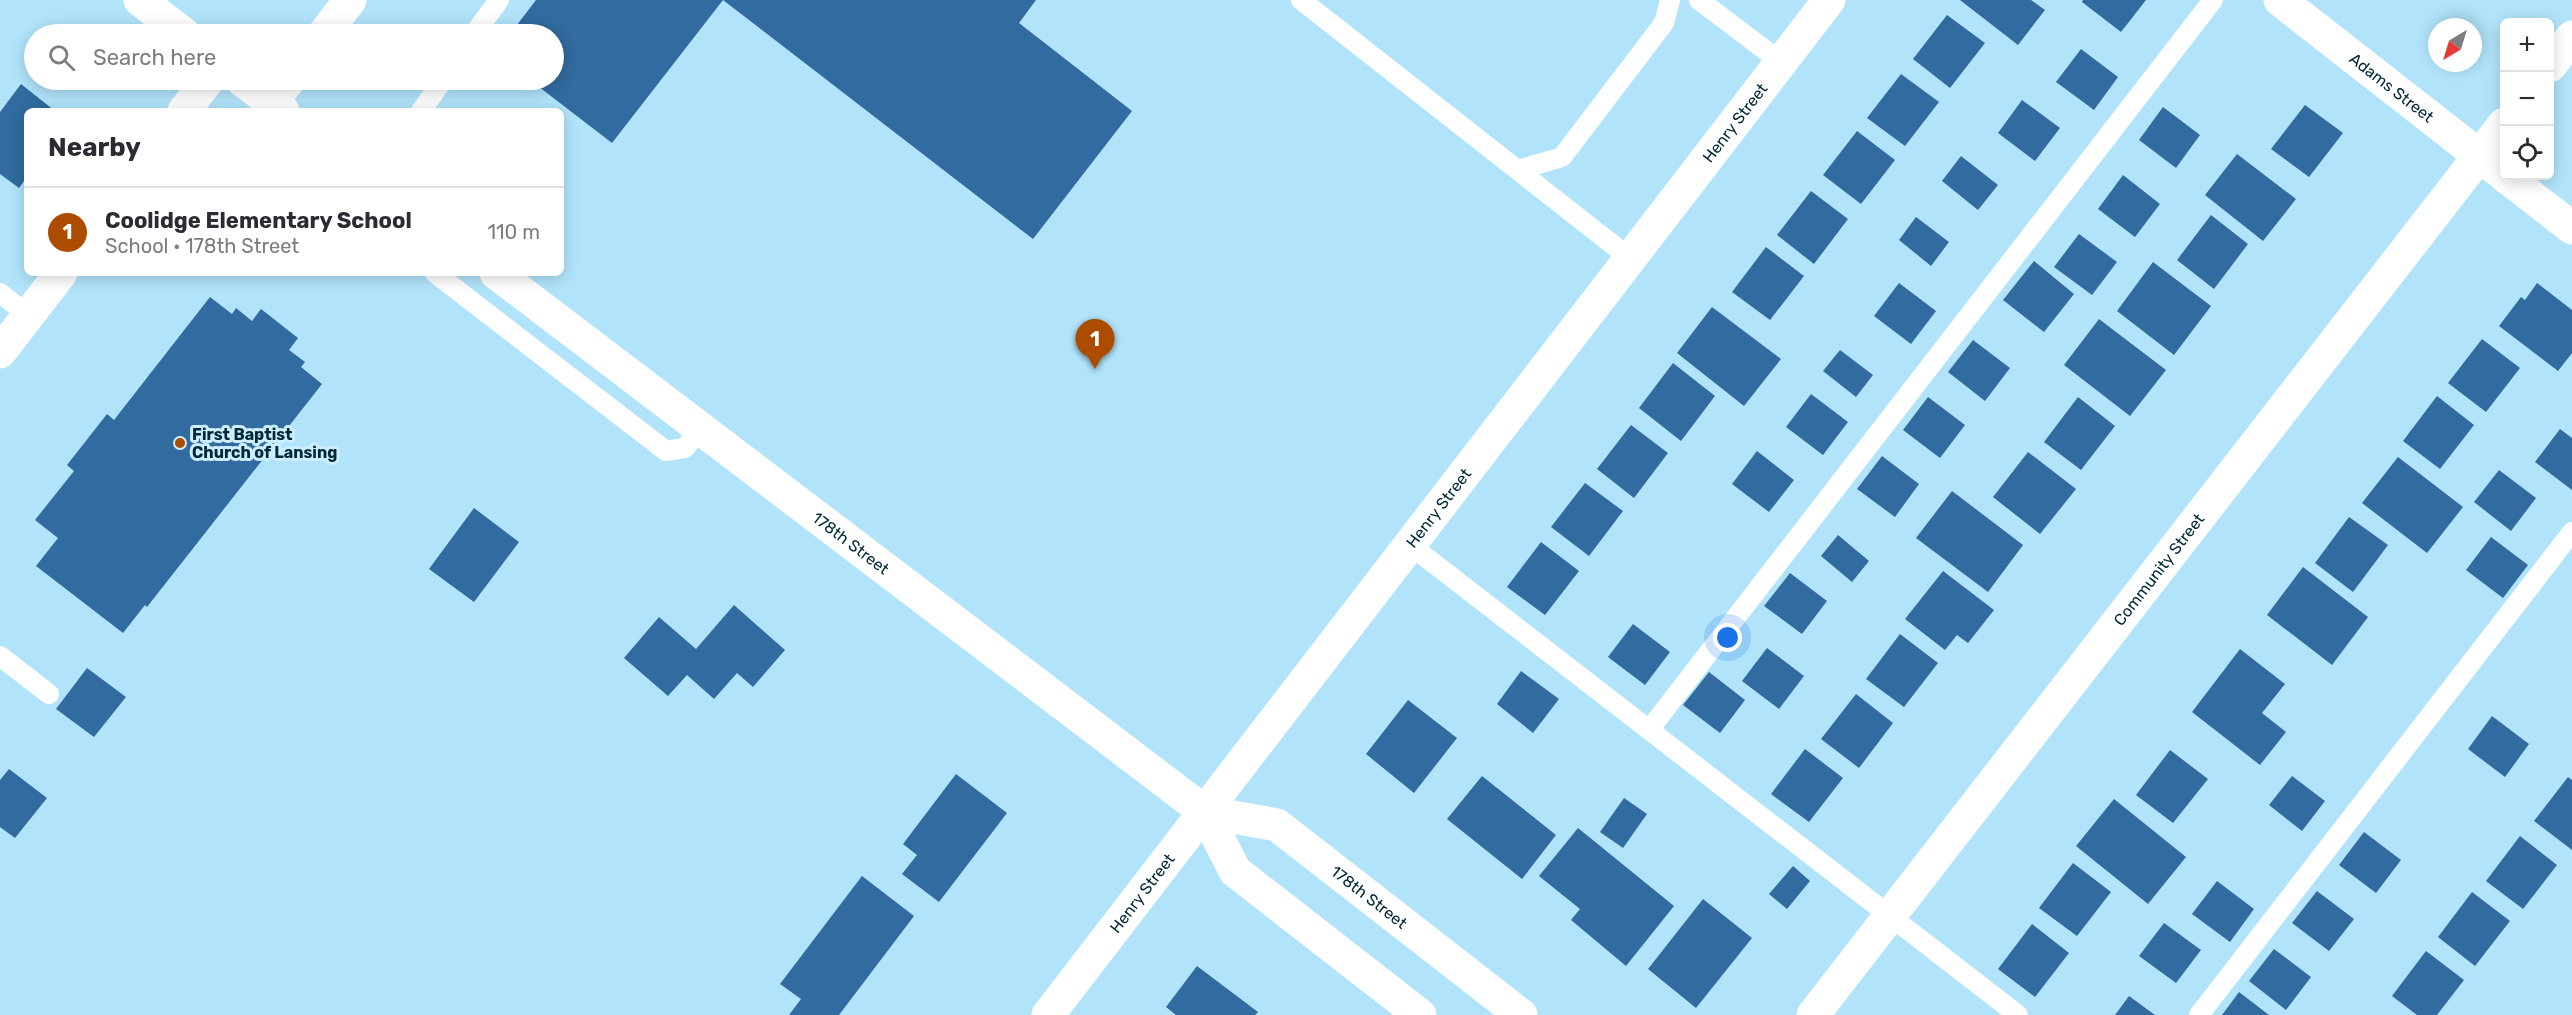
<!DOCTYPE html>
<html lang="en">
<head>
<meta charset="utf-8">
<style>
  body { margin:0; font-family:Rubik,sans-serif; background:#f2f2f3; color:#2b2b33 }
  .controls { position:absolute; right:18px; top:18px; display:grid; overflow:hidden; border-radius:9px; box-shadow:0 3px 15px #0003 }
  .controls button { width:54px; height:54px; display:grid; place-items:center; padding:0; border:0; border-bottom:2px solid #e1e1e2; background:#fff; color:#2b2b33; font:30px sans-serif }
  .compass { position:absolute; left:2428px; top:18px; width:54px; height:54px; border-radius:50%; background:#fff; box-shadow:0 3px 15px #0003; rotate:218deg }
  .you { position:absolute; left:1728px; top:638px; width:21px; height:21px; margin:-15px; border:4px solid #fff; border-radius:50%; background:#1a73e8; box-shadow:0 0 0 9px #1a73e833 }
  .badge { display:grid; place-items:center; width:39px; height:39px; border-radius:50%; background:#ac4c00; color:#fff; font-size:20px; font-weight:700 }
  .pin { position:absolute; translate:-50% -50px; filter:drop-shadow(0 2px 3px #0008) }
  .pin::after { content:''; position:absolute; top:32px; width:21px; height:18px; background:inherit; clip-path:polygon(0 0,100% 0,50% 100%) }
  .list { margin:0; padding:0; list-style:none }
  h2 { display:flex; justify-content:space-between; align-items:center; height:78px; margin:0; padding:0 24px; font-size:26px }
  h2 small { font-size:20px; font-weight:400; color:#7c7c81 }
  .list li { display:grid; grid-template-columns:39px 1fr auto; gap:18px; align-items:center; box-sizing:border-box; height:90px; padding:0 24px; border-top:2px solid #e1e1e2 }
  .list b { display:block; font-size:22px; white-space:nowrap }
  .list p { margin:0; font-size:20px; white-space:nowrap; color:#7c7c81 }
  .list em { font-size:20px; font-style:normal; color:#7c7c81 }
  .icon { flex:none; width:33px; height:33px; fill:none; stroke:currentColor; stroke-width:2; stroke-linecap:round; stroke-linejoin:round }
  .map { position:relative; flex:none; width:2572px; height:1015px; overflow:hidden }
  .search { position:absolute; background:#fff; box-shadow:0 3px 15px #0003; left:24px; top:24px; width:540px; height:66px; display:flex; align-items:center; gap:15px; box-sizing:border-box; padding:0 21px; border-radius:33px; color:#7c7c81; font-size:22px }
  .panel { position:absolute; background:#fff; box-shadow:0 3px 15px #0003; left:24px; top:108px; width:540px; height:168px; border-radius:9px }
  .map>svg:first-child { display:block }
  .building { fill:#316b9f }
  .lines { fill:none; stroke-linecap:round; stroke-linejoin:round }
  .service { stroke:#fff; stroke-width:20 }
  .minor { stroke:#fff; stroke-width:33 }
  .poi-dot { fill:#ac4c00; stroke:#cdeefe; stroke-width:2 }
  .labels { text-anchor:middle; stroke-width:6; stroke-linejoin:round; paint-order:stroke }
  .street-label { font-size:16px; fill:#002938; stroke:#cdeefe }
  .poi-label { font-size:16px; font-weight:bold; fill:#002938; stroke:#cdeefe; text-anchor:start }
</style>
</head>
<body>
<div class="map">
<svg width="2572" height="1015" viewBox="0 0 2572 1015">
  <rect width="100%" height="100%" fill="#b1e4fb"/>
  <!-- building -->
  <path class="building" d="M 536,0 L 723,0 L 612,143 L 530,80 L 554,80 L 554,34 L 510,34 Z
    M 723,0 L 1036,0 L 1019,23 L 1132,111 L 1033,239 Z
    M 1960,0 L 2031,0 L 2045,10 L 2018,45 Z
    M 2083,0 L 2146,0 L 2121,32 L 2082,2 Z
    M 1947,15 L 1985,43 L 1950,88 L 1913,59 Z
    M 2081,49 L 2118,77 L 2094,110 L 2056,82 Z
    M 1901,74 L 1939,102 L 1905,146 L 1867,118 Z
    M 21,84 L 55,111 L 27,111 L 27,177 L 19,188 L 0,174 L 0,112 Z
    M 2022,100 L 2060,128 L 2035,161 L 1998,133 Z
    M 2305,105 L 2343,133 L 2309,177 L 2271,149 Z
    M 2163,107 L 2200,135 L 2176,168 L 2139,140 Z
    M 1857,131 L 1895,160 L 1861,204 L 1823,175 Z
    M 2237,154 L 2296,199 L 2263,241 L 2205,195 Z
    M 1961,156 L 1998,185 L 1978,210 L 1942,181 Z
    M 2123,175 L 2160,204 L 2135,237 L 2098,209 Z
    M 1811,191 L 1848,219 L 1814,264 L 1777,235 Z
    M 2211,215 L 2248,244 L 2214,289 L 2177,260 Z
    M 1916,217 L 1949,242 L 1931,266 L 1899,240 Z
    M 2079,234 L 2117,262 L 2092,295 L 2054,267 Z
    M 1766,247 L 1804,276 L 1770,320 L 1732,292 Z
    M 2034,261 L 2074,294 L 2044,332 L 2003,300 Z
    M 2153,262 L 2211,306 L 2174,355 L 2117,311 Z
    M 1899,283 L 1936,311 L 1911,344 L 1874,316 Z
    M 2537,283 L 2572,310 L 2572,353 L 2558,371 L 2499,326 L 2521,297 L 2525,300 Z
    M 210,297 L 232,314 L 236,308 L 252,321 L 261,309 L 298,338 L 289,350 L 305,362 L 301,367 L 322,384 L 147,607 L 145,605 L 123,633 L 36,566 L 58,538 L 35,520 L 74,471 L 67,465 L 107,414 L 114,420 Z
    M 1712,307 L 1781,359 L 1744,406 L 1677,353 Z
    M 2099,319 L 2166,370 L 2130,416 L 2064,365 Z
    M 2482,339 L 2520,368 L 2486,412 L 2448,383 Z
    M 1973,340 L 2010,368 L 1985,401 L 1948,372 Z
    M 1840,350 L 1873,375 L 1856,397 L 1823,371 Z
    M 1673,363 L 1715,396 L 1681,441 L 1639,408 Z
    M 1811,394 L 1848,422 L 1823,455 L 1786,427 Z
    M 2437,396 L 2474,425 L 2440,469 L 2403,441 Z
    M 1928,397 L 1965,425 L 1940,458 L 1903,430 Z
    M 2078,397 L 2115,426 L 2081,470 L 2044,442 Z
    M 1631,425 L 1668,453 L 1634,498 L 1597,469 Z
    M 2560,429 L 2572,438 L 2572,490 L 2535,462 Z
    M 1757,451 L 1794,480 L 1769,512 L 1732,484 Z
    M 2028,452 L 2076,489 L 2040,534 L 1993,497 Z
    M 1882,456 L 1919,484 L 1895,517 L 1857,489 Z
    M 2398,457 L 2463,507 L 2427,553 L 2362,503 Z
    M 2499,470 L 2536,498 L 2511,531 L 2474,502 Z
    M 1585,483 L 1623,511 L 1589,556 L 1551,527 Z
    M 1952,491 L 2023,545 L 1988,592 L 1916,538 Z
    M 474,508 L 519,542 L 474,602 L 429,569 Z
    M 2349,517 L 2388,545 L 2353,592 L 2315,563 Z
    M 1838,535 L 1869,561 L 1852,582 L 1821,556 Z
    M 2491,537 L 2528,565 L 2503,598 L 2466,570 Z
    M 1541,542 L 1579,571 L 1545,615 L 1507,587 Z
    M 2303,567 L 2368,617 L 2332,665 L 2267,615 Z
    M 1943,571 L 1994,610 L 1968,643 L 1957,635 L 1945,650 L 1905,619 Z
    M 1790,573 L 1827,601 L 1802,634 L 1764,606 Z
    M 734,605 L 785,650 L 753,687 L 737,673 L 714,699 L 687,675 L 668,696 L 624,658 L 659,617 L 696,649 Z
    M 1633,624 L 1670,652 L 1645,685 L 1608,657 Z
    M 1900,634 L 1938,663 L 1904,707 L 1866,679 Z
    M 1767,648 L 1804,676 L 1779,709 L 1742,681 Z
    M 2240,649 L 2285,684 L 2262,713 L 2286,732 L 2260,765 L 2192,712 Z
    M 87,668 L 126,697 L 94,737 L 56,709 Z
    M 1521,671 L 1559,699 L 1533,733 L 1497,704 Z
    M 1709,672 L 1745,700 L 1720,733 L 1683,705 Z
    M 1856,694 L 1893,723 L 1859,768 L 1821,739 Z
    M 1408,700 L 1457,738 L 1414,793 L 1366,754 Z
    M 2492,716 L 2529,744 L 2505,777 L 2468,749 Z
    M 1805,749 L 1843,778 L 1809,822 L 1771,794 Z
    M 2170,750 L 2208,779 L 2173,823 L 2136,795 Z
    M 9,769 L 47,798 L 15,838 L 0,827 L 0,780 Z
    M 956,774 L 1007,813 L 939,902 L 902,874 L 917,855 L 903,844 Z
    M 1482,776 L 1556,835 L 1522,879 L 1447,819 Z
    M 2292,776 L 2325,801 L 2302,831 L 2269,805 Z
    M 2568,777 L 2572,780 L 2572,850 L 2534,821 Z
    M 1624,798 L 1647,814 L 1623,848 L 1600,832 Z
    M 2114,799 L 2186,857 L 2148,904 L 2076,846 Z
    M 1578,828 L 1674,906 L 1626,966 L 1571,920 L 1580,909 L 1539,876 Z
    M 2364,832 L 2401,860 L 2376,893 L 2339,865 Z
    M 2520,836 L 2557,865 L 2523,909 L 2486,881 Z
    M 2073,863 L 2111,892 L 2077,936 L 2039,908 Z
    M 1793,866 L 1810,881 L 1787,909 L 1769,894 Z
    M 862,876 L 914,916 L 839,1015 L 789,1015 L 801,999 L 780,984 Z
    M 2217,881 L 2254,909 L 2230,942 L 2192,914 Z
    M 2317,891 L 2354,919 L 2329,951 L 2292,923 Z
    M 2472,892 L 2510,921 L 2475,966 L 2438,937 Z
    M 1703,899 L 1752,938 L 1696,1008 L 1648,969 Z
    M 2164,923 L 2201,950 L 2176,983 L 2139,956 Z
    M 2032,924 L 2069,953 L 2035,997 L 1998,969 Z
    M 2274,949 L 2311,977 L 2286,1010 L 2249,981 Z
    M 2426,951 L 2464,980 L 2437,1015 L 2417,1015 L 2392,996 Z
    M 1197,966 L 1258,1012 L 1255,1015 L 1176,1015 L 1166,1007 Z
    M 2239,992 L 2269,1015 L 2222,1015 Z
    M 2129,996 L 2155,1015 L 2115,1015 Z"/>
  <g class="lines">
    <!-- service -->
    <path class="service" d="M 1301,0 L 1631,259
      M 1699,0 L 1781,62
      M 474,34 L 499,0
      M 421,111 L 443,80
      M 1518,170 L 1562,157 L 1664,23 L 1670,0
      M 435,273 L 666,451 L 685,448 L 700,429
      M 0,293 L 28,315
      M 1410,545 L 2018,1015
      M 0,656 L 49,694
      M 1649,730 L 2213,0
      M 2199,1015 L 2572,532"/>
    <!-- minor -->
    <g class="minor">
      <path d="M 140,0 L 184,34"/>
      <path id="s1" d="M 2280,0 L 2504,175"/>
      <path d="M 324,34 L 350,0"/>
      <path d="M 2550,66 L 2572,37"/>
      <path d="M 242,80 L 283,111"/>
      <path d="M 271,102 L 289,80"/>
      <path d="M 184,111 L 208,80"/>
      <path d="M 2505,176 L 2572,228"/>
      <path id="s2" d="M 496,273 L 1205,812 L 1235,871 L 1420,1015"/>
      <path d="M 0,352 L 61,273"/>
      <path id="s3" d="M 1205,812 L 1277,825 L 1521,1015"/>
      <path id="s4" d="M 1048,1015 L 1829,0"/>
      <path id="s5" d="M 1813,1015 L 2504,124"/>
    </g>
  </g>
  <!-- markers -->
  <circle class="poi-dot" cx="180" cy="443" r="6"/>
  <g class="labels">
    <!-- street labels -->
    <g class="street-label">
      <text dy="6" stroke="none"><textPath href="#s1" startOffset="142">Adams Street</textPath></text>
      <text dy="6" stroke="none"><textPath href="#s4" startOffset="1126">Henry Street</textPath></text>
      <text dy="6" stroke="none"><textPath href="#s4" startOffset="640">Henry Street</textPath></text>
      <text dy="6" stroke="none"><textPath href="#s2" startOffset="446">178th Street</textPath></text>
      <text dy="6" stroke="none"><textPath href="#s5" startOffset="564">Community Street</textPath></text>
      <text dy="6" stroke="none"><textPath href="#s4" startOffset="154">Henry Street</textPath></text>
      <text dy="6" stroke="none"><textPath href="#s3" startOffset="190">178th Street</textPath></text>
    </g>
    <!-- poi labels -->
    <g class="poi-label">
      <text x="192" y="440">First Baptist<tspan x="192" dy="18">Church of Lansing</tspan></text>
    </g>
  </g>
</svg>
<div class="controls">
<button>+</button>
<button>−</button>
<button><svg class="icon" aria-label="locate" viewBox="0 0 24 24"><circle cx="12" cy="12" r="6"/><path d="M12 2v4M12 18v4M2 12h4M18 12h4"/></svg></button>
</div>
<svg class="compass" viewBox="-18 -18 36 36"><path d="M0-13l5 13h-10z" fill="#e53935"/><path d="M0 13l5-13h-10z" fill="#7c7c81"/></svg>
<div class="you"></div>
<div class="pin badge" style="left:1095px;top:369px">1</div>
<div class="search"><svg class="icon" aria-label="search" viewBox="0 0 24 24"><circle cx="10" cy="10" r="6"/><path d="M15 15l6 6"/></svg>Search here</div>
<section class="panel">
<h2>Nearby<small></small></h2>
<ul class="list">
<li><span class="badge">1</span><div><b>Coolidge Elementary School</b><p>School · 178th Street</p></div><em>110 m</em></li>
</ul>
</section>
</div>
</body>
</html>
